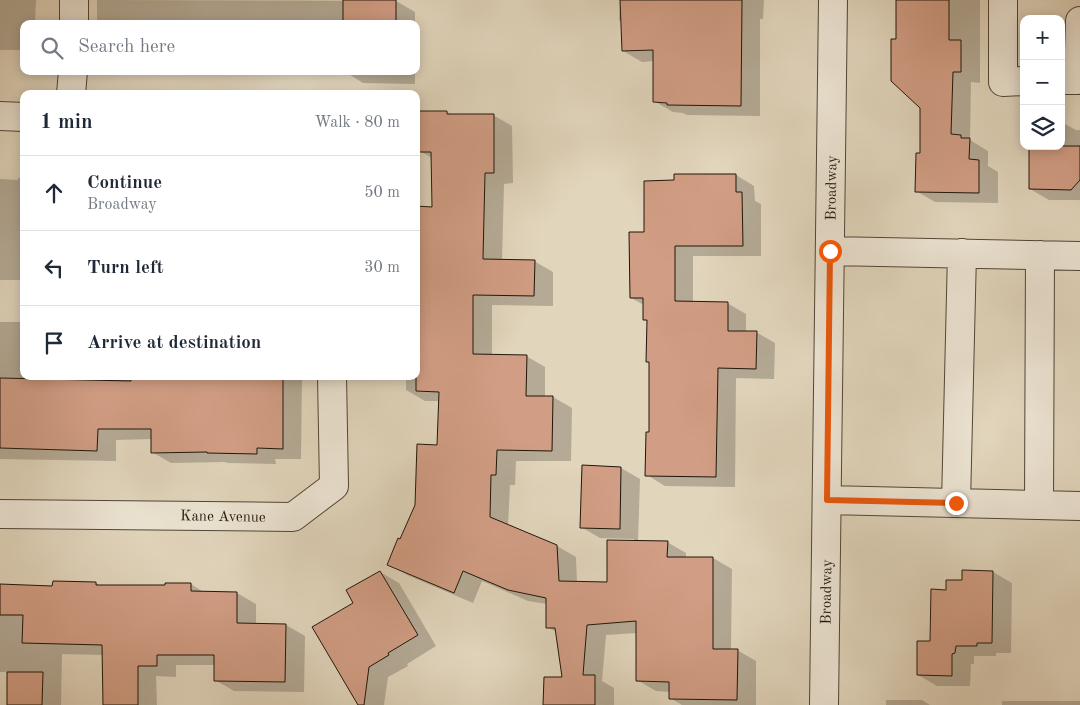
<!DOCTYPE html>
<html lang="en">
<head>
<meta charset="utf-8">
<style>
  body { margin:0; font-family:"Old Standard TT",serif; background:#f6f6f7; color:#1f2937 }
  .controls { position:absolute; right:15px; top:15px; display:grid; overflow:hidden; border-radius:10px; box-shadow:0 2px 12px #0003 }
  .controls button { width:45px; height:45px; display:grid; place-items:center; padding:0; border:0; border-bottom:1px solid #e0e1e3; background:#fff; color:#1f2937; font:25px sans-serif }
  .stop { position:absolute; width:15px; height:15px; margin:-11px; border:4px solid #ea580c; border-radius:50%; background:#fff }
  .stop.end { background:#ea580c; border-color:#fff; box-shadow:0 1px 5px #0008 }
  .list { margin:0; padding:0; list-style:none }
  h2 { display:flex; justify-content:space-between; align-items:center; height:65px; margin:0; padding:0 20px; font-size:21px }
  h2 small { font-size:16px; font-weight:400; color:#747a83 }
  .list li { display:grid; grid-template-columns:32px 1fr auto; gap:15px; align-items:center; box-sizing:border-box; height:75px; padding:0 20px; border-top:1px solid #e0e1e3 }
  .list b { display:block; font-size:19px; white-space:nowrap }
  .list p { margin:0; font-size:16px; white-space:nowrap; color:#747a83 }
  .list em { font-size:16px; font-style:normal; color:#747a83 }
  .icon { flex:none; width:28px; height:28px; fill:none; stroke:currentColor; stroke-width:2; stroke-linecap:round; stroke-linejoin:round }
  .map { position:relative; flex:none; width:1080px; height:705px; overflow:hidden }
  .search { position:absolute; background:#fff; box-shadow:0 2px 12px #0003; left:20px; top:20px; width:400px; height:55px; display:flex; align-items:center; gap:12px; box-sizing:border-box; padding:0 18px; border-radius:10px; color:#747a83; font-size:19px }
  .panel { position:absolute; background:#fff; box-shadow:0 2px 12px #0003; left:20px; top:90px; width:400px; height:290px; border-radius:10px }
  .map>svg:first-child { display:block }
  .shadow { fill:#0003 }
  .building { fill:#d19d84; stroke:#1f1609 }
  .lines { fill:none; stroke-linecap:round; stroke-linejoin:round }
  .minor-casing { stroke:#504636; stroke-width:30 }
  .minor { stroke:#ece4d3; stroke-width:28 }
  .route { stroke:#ea580c; stroke-width:6 }
  .labels { text-anchor:middle; stroke-width:4; stroke-linejoin:round; paint-order:stroke }
  .street-label { font-size:15px; fill:#1f1609; stroke:#ece4d3 }
</style>
</head>
<body>
<div class="map">
<svg width="1080" height="705" viewBox="0 0 1080 705">
  <rect width="100%" height="100%" fill="#e1d5bc"/>
  <filter id="stains"><feTurbulence type="fractalNoise" baseFrequency=".004" numOctaves="4"/><feColorMatrix values="0 0 0 0 .2 0 0 0 0 .09 0 0 0 0 .02 0 0 0 .5 -.17"/></filter>
  <radialGradient id="worn" r=".72"><stop offset=".6" stop-color="#630" stop-opacity="0"/><stop offset="1" stop-color="#630" stop-opacity=".3"/></radialGradient>
  <!-- shadow -->
  <path class="shadow" d="M 0,0 L 36,0 L 35,24 L 24,24 L 24,50 L 0,50 Z
    M 97,0 L 396,1 L 415,12 L 415,24 L 97,24 Z
    M 620,0 L 764,0 L 763,19 L 760,19 L 760,116 L 687,115 L 683,113 L 673,112 L 654,101 L 655,61 L 642,62 L 623,51 L 622,22 L 619,20 Z
    M 897,0 L 980,0 L 980,83 L 971,82 L 970,140 L 988,151 L 988,166 L 998,172 L 998,203 L 935,202 L 916,191 L 921,155 L 922,108 L 897,40 Z
    M 344,71 L 415,71 L 415,84 L 363,83 Z
    M 447,112 L 453,115 L 493,115 L 512,126 L 513,183 L 504,184 L 502,261 L 534,261 L 553,272 L 553,306 L 492,305 L 492,356 L 526,356 L 545,367 L 545,397 L 553,397 L 572,408 L 571,461 L 516,461 L 515,485 L 510,485 L 508,526 L 557,546 L 576,557 L 577,583 L 608,583 L 634,542 L 634,539 L 600,538 L 581,527 L 621,468 L 640,479 L 638,542 L 667,542 L 686,553 L 686,558 L 713,558 L 732,569 L 731,650 L 737,650 L 756,661 L 756,705 L 682,705 L 670,698 L 670,692 L 656,691 L 637,680 L 637,633 L 606,635 L 602,681 L 614,688 L 614,705 L 545,705 L 563,678 L 557,632 L 547,627 L 547,604 L 528,601 L 482,581 L 473,603 L 407,575 L 389,564 L 401,541 L 438,446 L 440,401 L 425,401 L 406,390 L 406,376 L 416,376 L 433,208 L 432,158 L 420,151 Z
    M 1061,122 L 1076,130 L 1080,130 L 1080,200 L 1049,200 L 1030,189 L 1061,146 Z
    M 736,175 L 754,186 L 755,201 L 761,204 L 761,256 L 693,256 L 693,302 L 727,303 L 746,314 L 746,332 L 756,332 L 775,343 L 774,379 L 736,378 L 735,487 L 665,486 L 647,475 L 650,434 L 650,363 L 648,362 L 648,322 L 644,319 L 644,305 L 631,298 L 645,233 L 675,182 Z
    M 18,178 L 24,178 L 24,280 L 0,280 L 0,179 L 18,180 Z
    M 0,322 L 24,322 L 24,376 L 65,376 L 65,381 L 108,382 L 108,376 L 302,376 L 301,459 L 275,459 L 276,464 L 227,463 L 225,462 L 171,463 L 152,452 L 152,439 L 116,440 L 116,461 L 0,459 Z
    M 380,572 L 399,583 L 436,646 L 407,664 L 408,666 L 388,677 L 384,705 L 359,705 L 355,603 Z
    M 963,572 L 993,572 L 1012,583 L 1011,653 L 996,653 L 996,656 L 974,656 L 974,664 L 971,664 L 970,686 L 937,686 L 918,675 L 932,643 L 947,591 L 963,581 Z
    M 96,583 L 102,587 L 166,587 L 191,584 L 205,593 L 237,593 L 256,604 L 256,624 L 286,625 L 305,636 L 304,692 L 234,691 L 215,680 L 215,665 L 176,665 L 176,677 L 156,676 L 157,705 L 104,705 L 103,655 L 62,654 L 61,705 L 8,705 L 9,672 L 0,672 L 0,586 L 54,587 Z
    M 886,700 L 922,700 L 930,705 L 886,705 Z
    M 1002,701 L 1080,701 L 1080,705 L 1002,705 Z"/>
  <!-- building -->
  <path class="building" d="M 343,0 L 396,0 L 396,24 L 343,24 Z
    M 620,0 L 742,0 L 741,106 L 667,105 L 667,103 L 653,102 L 653,50 L 622,51 Z
    M 896,0 L 949,0 L 949,40 L 961,40 L 961,72 L 953,72 L 951,134 L 961,135 L 961,138 L 970,138 L 969,159 L 979,160 L 979,193 L 915,192 L 916,153 L 920,153 L 920,108 L 891,81 L 891,39 L 896,39 Z
    M 343,71 L 396,71 L 396,73 L 343,73 Z
    M 418,111 L 447,111 L 447,114 L 494,114 L 494,173 L 485,173 L 483,259 L 535,260 L 534,296 L 473,295 L 473,354 L 527,355 L 526,396 L 553,396 L 552,451 L 497,450 L 496,475 L 491,475 L 490,517 L 557,545 L 559,581 L 607,582 L 607,540 L 668,541 L 667,557 L 713,557 L 713,649 L 738,649 L 737,700 L 669,699 L 669,682 L 636,681 L 636,621 L 587,625 L 583,675 L 595,675 L 595,705 L 543,705 L 544,677 L 562,677 L 555,628 L 546,628 L 546,598 L 508,590 L 463,571 L 454,593 L 387,565 L 398,538 L 400,539 L 415,505 L 417,444 L 437,445 L 439,392 L 416,391 L 416,206 L 432,207 L 431,152 L 419,152 Z
    M 1029,146 L 1080,146 L 1080,180 L 1071,190 L 1029,189 Z
    M 674,174 L 736,174 L 736,192 L 742,192 L 743,246 L 675,246 L 675,301 L 728,302 L 728,331 L 757,331 L 756,369 L 718,368 L 716,477 L 645,476 L 646,432 L 649,432 L 649,362 L 646,362 L 647,320 L 643,320 L 643,298 L 630,298 L 629,232 L 644,232 L 644,181 L 674,180 Z
    M 131,376 L 283,376 L 283,449 L 257,448 L 257,454 L 207,453 L 207,452 L 151,453 L 151,429 L 98,429 L 97,451 L 0,448 L 0,378 L 131,381 Z
    M 582,465 L 621,467 L 620,529 L 580,528 Z
    M 962,570 L 993,571 L 992,643 L 977,643 L 977,646 L 956,646 L 955,653 L 952,654 L 952,676 L 917,675 L 917,641 L 930,641 L 931,589 L 946,590 L 946,580 L 962,580 Z
    M 380,571 L 418,635 L 388,653 L 389,655 L 369,667 L 364,705 L 358,705 L 312,627 L 353,603 L 346,590 Z
    M 53,581 L 96,582 L 96,585 L 165,585 L 165,583 L 191,583 L 191,591 L 237,592 L 237,623 L 286,624 L 285,682 L 214,681 L 214,655 L 157,655 L 157,666 L 138,666 L 138,705 L 103,705 L 102,645 L 22,643 L 23,615 L 0,615 L 0,584 L 52,586 Z
    M 7,672 L 43,672 L 42,705 L 7,705 Z"/>
  <g class="lines">
    <defs>
      <path id="minor" d="M 1003,0 L 1003,82 L 1024,81
        M 74,24 L 74,0
        M 1061,80 L 1078,80 L 1080,21
        M 71,94 L 73,71
        M 0,116 L 24,117
        M 830,251 L 1080,256
        M 827,500 L 1080,506
        M 956,503 L 962,253
        M 1039,505 L 1040,255
        M 0,514 L 293,517 L 334,486 L 332,376
        M 824,705 L 833,0"/>
    </defs>
    <!-- minor casing -->
    <use href="#minor" class="minor-casing"/>
    <!-- minor -->
    <use href="#minor" class="minor"/>
  </g>
  <g class="lines">
    <!-- route -->
    <path class="route" d="M 830,251 L 827,500 L 956,503"/>
  </g>
  <g class="labels">
    <!-- street labels -->
    <g class="street-label">
      <text transform="translate(831 188) rotate(-89)" y="5">Broadway</text>
      <text transform="translate(223 516) rotate(1)" y="5">Kane Avenue</text>
      <text transform="translate(826 592) rotate(-89)" y="5">Broadway</text>
    </g>
  </g>
  <rect width="100%" height="100%" filter="url(#stains)"/>
  <rect width="100%" height="100%" fill="url(#worn)"/>
</svg>
<div class="controls">
<button>+</button>
<button>−</button>
<button><svg class="icon" aria-label="layers" viewBox="0 0 24 24"><path d="M12 4l9 5-9 5-9-5zM3 14l9 5 9-5"/></svg></button>
</div>
<div class="stop" style="left:830px;top:251px"></div>
<div class="stop end" style="left:956px;top:503px"></div>
<div class="search"><svg class="icon" aria-label="search" viewBox="0 0 24 24"><circle cx="10" cy="10" r="6"/><path d="M15 15l6 6"/></svg>Search here</div>
<section class="panel">
<h2>1 min<small>Walk · 80 m</small></h2>
<ul class="list">
<li><svg class="icon" aria-label="ahead" viewBox="0 0 24 24"><path d="M12 20V5M6 11l6-6 6 6"/></svg><div><b>Continue</b><p>Broadway</p></div><em>50 m</em></li>
<li><svg class="icon" aria-label="left" viewBox="0 0 24 24"><path d="M17 20v-9H6M10 6l-5 5 5 5"/></svg><div><b>Turn left</b></div><em>30 m</em></li>
<li><svg class="icon" aria-label="arrive" viewBox="0 0 24 24"><path d="M6 21V4h12l-3 4 3 4H6"/></svg><div><b>Arrive at destination</b></div></li>
</ul>
</section>
</div>
</body>
</html>
